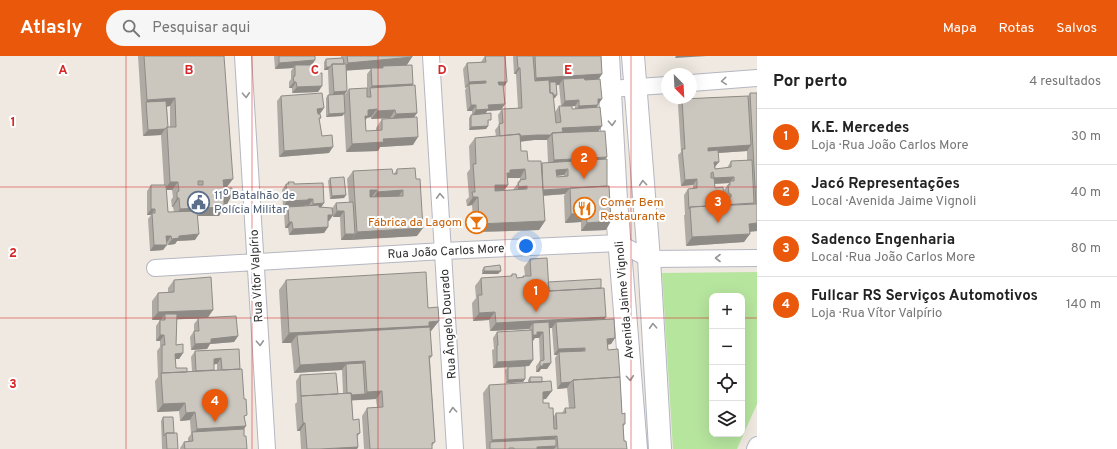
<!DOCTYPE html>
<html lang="pt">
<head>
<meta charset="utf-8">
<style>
  body { margin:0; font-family:Overpass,sans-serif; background:#f6f6f6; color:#222 }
  .controls { position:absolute; right:12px; bottom:12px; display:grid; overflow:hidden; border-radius:8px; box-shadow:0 4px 16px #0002 }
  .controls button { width:36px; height:36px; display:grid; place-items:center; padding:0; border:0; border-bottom:1px solid #e0e0e0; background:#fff; color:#222; font:20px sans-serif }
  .compass { position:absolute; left:661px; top:12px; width:36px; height:36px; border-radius:50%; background:#fff; box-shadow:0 4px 16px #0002; rotate:156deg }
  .you { position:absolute; left:526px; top:190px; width:14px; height:14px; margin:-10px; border:3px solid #fff; border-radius:50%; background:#1a73e8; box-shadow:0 0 0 6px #1a73e833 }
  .badge { display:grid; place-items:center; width:26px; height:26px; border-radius:50%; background:#ea580c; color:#fff; font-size:13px; font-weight:700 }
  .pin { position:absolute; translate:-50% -33px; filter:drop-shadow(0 1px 2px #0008) }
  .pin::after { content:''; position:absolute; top:21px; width:14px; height:12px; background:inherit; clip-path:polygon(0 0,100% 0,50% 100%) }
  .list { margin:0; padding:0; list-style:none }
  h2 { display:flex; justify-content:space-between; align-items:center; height:52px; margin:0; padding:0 16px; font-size:17px }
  h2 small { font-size:13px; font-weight:400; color:#767676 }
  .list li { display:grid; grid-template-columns:26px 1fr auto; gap:12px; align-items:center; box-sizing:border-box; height:56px; padding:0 16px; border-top:1px solid #e0e0e0 }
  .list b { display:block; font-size:15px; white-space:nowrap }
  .list p { margin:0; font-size:13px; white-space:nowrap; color:#767676 }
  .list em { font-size:13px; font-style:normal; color:#767676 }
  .icon { flex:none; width:22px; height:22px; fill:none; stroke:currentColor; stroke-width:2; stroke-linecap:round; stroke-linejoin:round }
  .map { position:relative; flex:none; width:757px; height:393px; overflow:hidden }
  header { display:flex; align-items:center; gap:24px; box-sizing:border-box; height:56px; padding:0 20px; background:#ea580c; color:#fff }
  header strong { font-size:19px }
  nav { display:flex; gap:22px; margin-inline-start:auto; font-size:14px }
  .search { width:280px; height:36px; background:#f6f6f6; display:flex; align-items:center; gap:10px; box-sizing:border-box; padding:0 14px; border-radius:22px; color:#767676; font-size:15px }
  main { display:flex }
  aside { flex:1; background:#fff }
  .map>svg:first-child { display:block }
  .green { fill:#b6e59e; fill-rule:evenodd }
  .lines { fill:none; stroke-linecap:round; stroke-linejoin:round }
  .street-casing { stroke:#b4b7c1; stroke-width:18 }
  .secondary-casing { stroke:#b4b7c1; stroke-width:24 }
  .street { stroke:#fff; stroke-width:16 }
  .secondary { stroke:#fff; stroke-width:22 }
  .wall { fill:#afaba4; fill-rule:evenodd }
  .shaded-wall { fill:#8e8b86 }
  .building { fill:#cbc7bf; stroke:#8e8b86; fill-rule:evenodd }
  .oneway { stroke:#969696 }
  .grid { fill:none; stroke:#d62828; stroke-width:1; stroke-opacity:0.55 }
  .labels { text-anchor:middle; stroke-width:4; stroke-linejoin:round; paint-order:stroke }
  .service-label { font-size:12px; fill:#4e5e75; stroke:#fff; text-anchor:start }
  .food-label { font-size:12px; fill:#c56008; stroke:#fff; text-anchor:start }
  .street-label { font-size:12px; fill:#2e2e2e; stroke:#fff }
  .grid-label { font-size:13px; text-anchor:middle; font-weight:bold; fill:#d62828; stroke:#fff; stroke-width:4; stroke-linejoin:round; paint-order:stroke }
</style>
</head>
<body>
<header>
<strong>Atlasly</strong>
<div class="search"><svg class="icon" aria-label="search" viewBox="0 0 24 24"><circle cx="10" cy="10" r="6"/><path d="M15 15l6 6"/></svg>Pesquisar aqui</div>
<nav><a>Mapa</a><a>Rotas</a><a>Salvos</a></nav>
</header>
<main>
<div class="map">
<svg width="757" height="393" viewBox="0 0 757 393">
  <rect width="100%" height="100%" fill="#efe9e1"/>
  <!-- green -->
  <path class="green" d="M 757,216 L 757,348 L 737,393 L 673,393 L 662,217 ZM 712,240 L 742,240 L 742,378 L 712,378 Z"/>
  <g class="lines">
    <defs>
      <path id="street" d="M 243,0 L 267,393
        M 431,0 L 455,393
        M 691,27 L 757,22
        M 610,33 L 667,29
        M 155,212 L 443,195 L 619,187 L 649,203 L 757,202
        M 755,393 L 757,389"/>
      <path id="secondary" d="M 608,0 L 616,144 L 636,393
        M 633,0 L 649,203 L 660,393"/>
    </defs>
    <!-- street casing -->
    <use href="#street" class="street-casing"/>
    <!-- secondary casing -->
    <use href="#secondary" class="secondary-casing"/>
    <!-- street -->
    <use href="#street" class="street"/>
    <!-- secondary -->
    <use href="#secondary" class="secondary"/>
  </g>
  <!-- wall -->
  <path class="wall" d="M 138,0 L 224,0 L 227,131 L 224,132 L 232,139 L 227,148 L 224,148 L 224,151 L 219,160 L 198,160 L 198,156 L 197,157 L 195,184 L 177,185 L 175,188 L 168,189 L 167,186 L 163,194 L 150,195 L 148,163 L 151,159 L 147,159 L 147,135 L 151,129 L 164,129 L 161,79 L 143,80 ZM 170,50 L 170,71 L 168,71 L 167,51 ZM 166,134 L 172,134 L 173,141 L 171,144 L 172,151 L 173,151 L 174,156 L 168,156 Z
    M 274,0 L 315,0 L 315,4 L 312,9 L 322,30 L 318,36 L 292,37 L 292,32 L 289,32 L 289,26 L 291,23 L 291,15 L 293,12 L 275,13 Z
    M 341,0 L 412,0 L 412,1 L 407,9 L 413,28 L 412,29 L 417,57 L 414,61 L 413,89 L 380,91 L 378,95 L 346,96 L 344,58 L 342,60 L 326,61 L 326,42 L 328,39 L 329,39 L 328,14 L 324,14 L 324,6 L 326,3 L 341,2 ZM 371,13 L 367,18 L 367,36 L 349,33 L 344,40 L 346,14 ZM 371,61 L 371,63 L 390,62 L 390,63 L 382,63 L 376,72 L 376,75 L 366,75 L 365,64 L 367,62 Z
    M 485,0 L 503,31 L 501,54 L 487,55 L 485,58 L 489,67 L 488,67 L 488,70 L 486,73 L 469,74 L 469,62 L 471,59 L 472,59 L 472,55 L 467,55 L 465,34 L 467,31 L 465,32 L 463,13 L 467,7 L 481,6 Z
    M 513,0 L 601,0 L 602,18 L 599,23 L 598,48 L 597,51 L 598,75 L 605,103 L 606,174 L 581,175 L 581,166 L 565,167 L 564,140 L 565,138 L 543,140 L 545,165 L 539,174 L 474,176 L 472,149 L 467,150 L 466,144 L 469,141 L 467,117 L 470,113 L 469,90 L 475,82 L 496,80 L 495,74 L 499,69 L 498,59 L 502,53 L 518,52 L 516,18 L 514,18 ZM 556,29 L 559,29 L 561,50 L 559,50 L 555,56 L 553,42 L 555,42 ZM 572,50 L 575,50 L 575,53 L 572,53 ZM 534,84 L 547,84 L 548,107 L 542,107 L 528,105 L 521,95 L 520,86 ZM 564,119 L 564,120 L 557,121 L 557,120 ZM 507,122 L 520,122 L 520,124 L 513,134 L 504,134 L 508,129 Z
    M 750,37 L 757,37 L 757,175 L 750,176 L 744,186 L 686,190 L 684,159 L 685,159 L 684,139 L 688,133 L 693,133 L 693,129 L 681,130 L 678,99 L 681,96 L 678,49 L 682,43 L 748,40 ZM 747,95 L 747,104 L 731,105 L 727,112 L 715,113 L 718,97 ZM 729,127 L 724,134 L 724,141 L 715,132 L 715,128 Z
    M 281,40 L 320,58 L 321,62 L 319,64 L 322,80 L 329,97 L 279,101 L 277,45 Z
    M 397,113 L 417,180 L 341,184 L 340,161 L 333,161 L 333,159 L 329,165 L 328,165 L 328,171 L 324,177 L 289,179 L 288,172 L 285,172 L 284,157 L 288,151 L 291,150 L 283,151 L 282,134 L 286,128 L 287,128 L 288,126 L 294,128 L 324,147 L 321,151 L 332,152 L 336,147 L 349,146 L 347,123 L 353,115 L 394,118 Z
    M 330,122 L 346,139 L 344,142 L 330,143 L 328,125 Z
    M 530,203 L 548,226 L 601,232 L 606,261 L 604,264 L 615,282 L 611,288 L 608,289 L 608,294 L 620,321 L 622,358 L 625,368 L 623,371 L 624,385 L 627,393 L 486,393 L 486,391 L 483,337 L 489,329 L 528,327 L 528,324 L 530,321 L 542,326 L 546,343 L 543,343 L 543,347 L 549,352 L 554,360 L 556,357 L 562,357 L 565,352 L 569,352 L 567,332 L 557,333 L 555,302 L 557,299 L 554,299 L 552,272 L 549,272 L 551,307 L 547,313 L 541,313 L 539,316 L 536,316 L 536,310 L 540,305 L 539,282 L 535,282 L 532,285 L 533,304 L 529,310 L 493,312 L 492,294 L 494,293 L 493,282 L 497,276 L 529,274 L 529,273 L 490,275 L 489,264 L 473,265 L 472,247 L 476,242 L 475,230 L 481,222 L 510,221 L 512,218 L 517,222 L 522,221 L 523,220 L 525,220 L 524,211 Z
    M 484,211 L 498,218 L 482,218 L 482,214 Z
    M 174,224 L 213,254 L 208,262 L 238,280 L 234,286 L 210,288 L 207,293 L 191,294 L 190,281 L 194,275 L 194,268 L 198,263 L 177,263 L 176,289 L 183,297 L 179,303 L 176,303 L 176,312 L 187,316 L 192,315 L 191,301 L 195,295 L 239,293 L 240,313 L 245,362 L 244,380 L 247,393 L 180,393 L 180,392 L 184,386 L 188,385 L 188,382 L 191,378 L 190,364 L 180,365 L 179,355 L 157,356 L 155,325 L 158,321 L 157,295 L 160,291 L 160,285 L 156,285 L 156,270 L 160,264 L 152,264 L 152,245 L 158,237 L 168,236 L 168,232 ZM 214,308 L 217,308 L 217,314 L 214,314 Z
    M 286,224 L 428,252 L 439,265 L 431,275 L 430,275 L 432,300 L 430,303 L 435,386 L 432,390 L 432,393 L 364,393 L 362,360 L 367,352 L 377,351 L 376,343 L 352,344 L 353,364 L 360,377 L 357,381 L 358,391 L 357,393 L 301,393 L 300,375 L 297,375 L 295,348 L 297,346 L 296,325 L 300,319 L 338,338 L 343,337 L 342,314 L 294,317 L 291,287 L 282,287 L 279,234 Z
    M 508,311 L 525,323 L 523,326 L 506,327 L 505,314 Z
    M 163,361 L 174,377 L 178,393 L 162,393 L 161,365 Z"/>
  <!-- shaded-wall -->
  <path class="shaded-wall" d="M 676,0 L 707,0 L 675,2 Z
    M 412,1 L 406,10 L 383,10 L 382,12 L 342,15 L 348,7 Z
    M 315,4 L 311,10 L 295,9 L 293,12 L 275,13 L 279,7 Z
    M 326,11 L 330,11 L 328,14 L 324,14 Z
    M 518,12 L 520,12 L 516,18 L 514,18 Z
    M 602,18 L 596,26 L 563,23 L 559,29 L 531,31 L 536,22 Z
    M 486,25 L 482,30 L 469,28 L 467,31 L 465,32 L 469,26 Z
    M 294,26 L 296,26 L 292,32 L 289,32 Z
    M 498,26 L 507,26 L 503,32 L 494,32 Z
    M 413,28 L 409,34 L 370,32 L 372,30 Z
    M 322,30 L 318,36 L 292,37 L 297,31 Z
    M 347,35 L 343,41 L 330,42 L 334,36 Z
    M 557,39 L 555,42 L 548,43 L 550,40 Z
    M 175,42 L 170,50 L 146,52 L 146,46 L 147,44 Z
    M 598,43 L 602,43 L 594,55 L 575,55 L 579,50 Z
    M 579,44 L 575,50 L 561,51 L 565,45 Z
    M 505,48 L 501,54 L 487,55 L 485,59 L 472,60 L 476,54 L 488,49 Z
    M 471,49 L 476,49 L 472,55 L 467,55 Z
    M 324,52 L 320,58 L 313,59 L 317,53 Z
    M 377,53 L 371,61 L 367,62 L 362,68 L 368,54 Z
    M 395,54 L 390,62 L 371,63 L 377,55 Z
    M 345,57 L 342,60 L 326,61 L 329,58 Z
    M 417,57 L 411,65 L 390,66 L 396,58 Z
    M 488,70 L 486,73 L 469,74 L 471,71 Z
    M 602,70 L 598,76 L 558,78 L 562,72 Z
    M 165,73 L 161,79 L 143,80 L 148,74 Z
    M 538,79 L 551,79 L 547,84 L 534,84 L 496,88 L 500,82 Z
    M 418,81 L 413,89 L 380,91 L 378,95 L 346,96 L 352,88 L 383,83 Z
    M 751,89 L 747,95 L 703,98 L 708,92 Z
    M 333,91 L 329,97 L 279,101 L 284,95 Z
    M 607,101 L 601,109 L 548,112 L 554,104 Z
    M 714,106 L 719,106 L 714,112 Z
    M 525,113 L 520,122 L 506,122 L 501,125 L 510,114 Z
    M 568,113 L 564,119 L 552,120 L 556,114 Z
    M 734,121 L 729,127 L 710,128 L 714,122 Z
    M 233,123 L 227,131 L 217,132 L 223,124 Z
    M 697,123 L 693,129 L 681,130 L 685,124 Z
    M 170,126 L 178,126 L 172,134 L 164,134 Z
    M 495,129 L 508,129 L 502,137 L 489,138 Z
    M 527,130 L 522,139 L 513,139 L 519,131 Z
    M 570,132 L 565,138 L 537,140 L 541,134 Z
    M 370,134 L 377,134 L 371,142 L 364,143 Z
    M 403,134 L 397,143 L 372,144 L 377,136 Z
    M 232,139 L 227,148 L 218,148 L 224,140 Z
    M 346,139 L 344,142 L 330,143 L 332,140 Z
    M 473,141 L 478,141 L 472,149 L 467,150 Z
    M 177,142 L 179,142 L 173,151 L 172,151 Z
    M 308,143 L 313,143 L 309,149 L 305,149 L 304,150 L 283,151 L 287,145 Z
    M 200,146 L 204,146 L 195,161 L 174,162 L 180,153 Z
    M 324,147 L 320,153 L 309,154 L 313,148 Z
    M 224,151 L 219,160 L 198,160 L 204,152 Z
    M 151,153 L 155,153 L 151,159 L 147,159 Z
    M 337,155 L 344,155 L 340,161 L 333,161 Z
    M 586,157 L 581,166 L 565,167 L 571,158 Z
    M 328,159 L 333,159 L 329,165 L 324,165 Z
    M 545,165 L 539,174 L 474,176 L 479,168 Z
    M 611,165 L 606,174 L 581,175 L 587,167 Z
    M 289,166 L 292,166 L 288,172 L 285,172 Z
    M 757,167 L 757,175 L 743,176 L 749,168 Z
    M 328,171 L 324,177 L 289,179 L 293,173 Z
    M 423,172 L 417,180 L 351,184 L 357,176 Z
    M 199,178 L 195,184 L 177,185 L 175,188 L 168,189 L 172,183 L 179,180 Z
    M 345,178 L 355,178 L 351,184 L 341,184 Z
    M 750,178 L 744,186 L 686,190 L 692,181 Z
    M 166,180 L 171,180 L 167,186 L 162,186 Z
    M 154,189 L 167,189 L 163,194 L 150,195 Z
    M 484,215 L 501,215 L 498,218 L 482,218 Z
    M 213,254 L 207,262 L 164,264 L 165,258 L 161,264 L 152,264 L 158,256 Z
    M 495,256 L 489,264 L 473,265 L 479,257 Z
    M 606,261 L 600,270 L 556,266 L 552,272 L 533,273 L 533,267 L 529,273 L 490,275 L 496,267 Z
    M 439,265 L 431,275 L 297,279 L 291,287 L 282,287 L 289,277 Z
    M 537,276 L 543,276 L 539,282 L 535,282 L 533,285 L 529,285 L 533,279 Z
    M 160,279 L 164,279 L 160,285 L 156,285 Z
    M 238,280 L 234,286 L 210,288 L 207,293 L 191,294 L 195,288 L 211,283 Z
    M 615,282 L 611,288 L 603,289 L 607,283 Z
    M 585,292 L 581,298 L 559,296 L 557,299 L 554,299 L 558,293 Z
    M 183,297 L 179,303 L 171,303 L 175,298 Z
    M 221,302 L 217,308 L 210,309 L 214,303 Z
    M 533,304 L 529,310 L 493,312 L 497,306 Z
    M 365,305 L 359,313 L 346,308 L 342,314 L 294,317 L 300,309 Z
    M 551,307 L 547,313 L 541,313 L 539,316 L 536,316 L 540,310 L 543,308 Z
    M 525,323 L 523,326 L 506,327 L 508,324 Z
    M 571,326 L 567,332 L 557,333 L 561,327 Z
    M 382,335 L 376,343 L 343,345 L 347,339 L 365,338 L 367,336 Z
    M 552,335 L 546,343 L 537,344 L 543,336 Z
    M 185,347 L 179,355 L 157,356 L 163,348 Z
    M 195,356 L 190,364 L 180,365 L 186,357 Z
    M 303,367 L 305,367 L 300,375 L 297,375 Z
    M 246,370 L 240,379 L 192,379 L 197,373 Z
    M 557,380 L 551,388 L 490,388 L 492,384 Z
    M 556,390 L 554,393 L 535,393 L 537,391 Z
    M 358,391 L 357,393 L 320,393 Z"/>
  <!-- building -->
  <path class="building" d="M 144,0 L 224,0 L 233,123 L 223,124 L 224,132 L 232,132 L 232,139 L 224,140 L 224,151 L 204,152 L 204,146 L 200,146 L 200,152 L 180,153 L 179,142 L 177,142 L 177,136 L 179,135 L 178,126 L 170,126 L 167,71 L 176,71 L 175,42 L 147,44 ZM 198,125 L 203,125 L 203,129 L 198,129 Z
    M 279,0 L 315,0 L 315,4 L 279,7 Z
    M 347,0 L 412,0 L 412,1 L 348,7 Z
    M 485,0 L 505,0 L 507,26 L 498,26 L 499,29 L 503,29 L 505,48 L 488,49 L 489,53 L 476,54 L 476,49 L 471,49 L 469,28 L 486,27 L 486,25 L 469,26 L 467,7 L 486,6 Z
    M 517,0 L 533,0 L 535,25 L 549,24 L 550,37 L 553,37 L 556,67 L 561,66 L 559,50 L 572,50 L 572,53 L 600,51 L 602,70 L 562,72 L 563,76 L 552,77 L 551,79 L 538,79 L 520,80 L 520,78 L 500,80 L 499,68 L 503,67 L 502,53 L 522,52 L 520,12 L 518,12 Z
    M 535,0 L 601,0 L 602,18 L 536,22 Z
    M 343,2 L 344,8 L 332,8 L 330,11 L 326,11 L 326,3 Z
    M 332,8 L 346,8 L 347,35 L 334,36 Z
    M 295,9 L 316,9 L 316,17 L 322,17 L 322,30 L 297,31 L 296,26 L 294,26 L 293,21 L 295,20 Z
    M 412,9 L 413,28 L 372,30 L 371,12 L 383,12 L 383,10 Z
    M 584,22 L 585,24 L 600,23 L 602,43 L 598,43 L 598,49 L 579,50 L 579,44 L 565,45 L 563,23 Z
    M 550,26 L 556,26 L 557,39 L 553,39 L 553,37 L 550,37 Z
    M 415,29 L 417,57 L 396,58 L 395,54 L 377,55 L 377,53 L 368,54 L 368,60 L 365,60 L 366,75 L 382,74 L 382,63 L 417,61 L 418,81 L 383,83 L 384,86 L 352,88 L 349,33 L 367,32 L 367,41 L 371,41 L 370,32 Z
    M 322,37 L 324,52 L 317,53 L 318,58 L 320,58 L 321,62 L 319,62 L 322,80 L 332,79 L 333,91 L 284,95 L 281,40 Z
    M 750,37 L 757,37 L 757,167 L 749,168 L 750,178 L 692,181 L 690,151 L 756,148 Z
    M 344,38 L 345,57 L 329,58 L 328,39 Z
    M 748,40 L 751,89 L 708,92 L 708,95 L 718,94 L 719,106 L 714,106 L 715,113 L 731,111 L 731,105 L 752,104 L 754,147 L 690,151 L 689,153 L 688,133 L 697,132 L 697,123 L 685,124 L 682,93 L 685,93 L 682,43 ZM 713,116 L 714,122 L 711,122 L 711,117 ZM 734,121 L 734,125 L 730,125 L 730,129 L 728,129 L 729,138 L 731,138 L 731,141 L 724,141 L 723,131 L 715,132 L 714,122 Z
    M 166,45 L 168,71 L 167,71 L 165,73 L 148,74 L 146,46 Z
    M 491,57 L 491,64 L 488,64 L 488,70 L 471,71 L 471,59 Z
    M 605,75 L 607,101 L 554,104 L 552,77 Z
    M 520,78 L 521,95 L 527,95 L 528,105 L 541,105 L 545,165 L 479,168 L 478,141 L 473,141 L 472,136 L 475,136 L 473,108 L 476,108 L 475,82 ZM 525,113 L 526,123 L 520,124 L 520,126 L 518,126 L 519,131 L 527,130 L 527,133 L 495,135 L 495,129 L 508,129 L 507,117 L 510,117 L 510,114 Z
    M 607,103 L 607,130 L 543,134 L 542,107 ZM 568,113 L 568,120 L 557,121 L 556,114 Z
    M 415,112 L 416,123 L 420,123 L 423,172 L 357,176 L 353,115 L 392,113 L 393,118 L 397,118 L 397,113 ZM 370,134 L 377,134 L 377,136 L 403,134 L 403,140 L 370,141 Z
    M 344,121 L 346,139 L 332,140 L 330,122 Z
    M 288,126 L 294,126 L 294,128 L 323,127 L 324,147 L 313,148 L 313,143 L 308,143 L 308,144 L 287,145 L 286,128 L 289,128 Z
    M 151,129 L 166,129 L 168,156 L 197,155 L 199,178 L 179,180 L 179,182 L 172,183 L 171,180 L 166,180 L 167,189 L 154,189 L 152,157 L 155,157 L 155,153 L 151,153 Z
    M 609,130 L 611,165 L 587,167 L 586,157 L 571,158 L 570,132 Z
    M 353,146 L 355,178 L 345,178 L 344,155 L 337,155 L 336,147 Z
    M 319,149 L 319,151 L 332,152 L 333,159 L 328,159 L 328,171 L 293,173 L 292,166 L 289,166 L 288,151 Z
    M 547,202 L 549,235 L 604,232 L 606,261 L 496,267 L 495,256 L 479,257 L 478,239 L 482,239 L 481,222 L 512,220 L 512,218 L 516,218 L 517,222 L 524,221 L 523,220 L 531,220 L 530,203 Z
    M 500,209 L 501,215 L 484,215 L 484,211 Z
    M 426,216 L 428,252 L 438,251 L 439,265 L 429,266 L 429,270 L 289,277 L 286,224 Z
    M 211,221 L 213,254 L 158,256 L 158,237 L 174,236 L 174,224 Z
    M 601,223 L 601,232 L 549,235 L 548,226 Z
    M 165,258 L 177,258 L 176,289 L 183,288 L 183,297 L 175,298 L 176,312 L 187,312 L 187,316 L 162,317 L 162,289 L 165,289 L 164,279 L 160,279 L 160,264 L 165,264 Z
    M 236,260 L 238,280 L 211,283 L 211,287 L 195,288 L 194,275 L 199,275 L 198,262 Z
    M 614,263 L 615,282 L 607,283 L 608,294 L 618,293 L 620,321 L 573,324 L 571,326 L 561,327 L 559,296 L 585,295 L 585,292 L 558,293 L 556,266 Z
    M 549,266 L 551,307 L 543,308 L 543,310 L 540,310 L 540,305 L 544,304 L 543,276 L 537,276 L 537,279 L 533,279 L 533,267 Z
    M 430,271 L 432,300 L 429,300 L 435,386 L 432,387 L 432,393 L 370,393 L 367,352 L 383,351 L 382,335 L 367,336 L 365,305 L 300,309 L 297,279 Z
    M 532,274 L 533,304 L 497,306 L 497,289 L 498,289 L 497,276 Z
    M 239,293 L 240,313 L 222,314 L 221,302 L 214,303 L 214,314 L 196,315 L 195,295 Z
    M 363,307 L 365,338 L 352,339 L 351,337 L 347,337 L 346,308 Z
    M 525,310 L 525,323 L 508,324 L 508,311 Z
    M 242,313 L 244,343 L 246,343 L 247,359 L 244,360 L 246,370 L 197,373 L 195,356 L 186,357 L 185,347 L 163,348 L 161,317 Z
    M 336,317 L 338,338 L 301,340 L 300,319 Z
    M 530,321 L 542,321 L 542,326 L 530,326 Z
    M 620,321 L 622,358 L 625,357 L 625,368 L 623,368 L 624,385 L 626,385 L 627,393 L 558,393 L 557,380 L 492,384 L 489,329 L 551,325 L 552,335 L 543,336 L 543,347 L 549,347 L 549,352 L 553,352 L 554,373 L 557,373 L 556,357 L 566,357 L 565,352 L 575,352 L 573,324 Z
    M 351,337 L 353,364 L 359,363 L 360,377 L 357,378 L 358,391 L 320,393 L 307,393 L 305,367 L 303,367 L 301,340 Z
    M 163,361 L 173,361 L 174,377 L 166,377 L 164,380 Z
    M 244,373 L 244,380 L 246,380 L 247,393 L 185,393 L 184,386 L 193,385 L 192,376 Z
    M 166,377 L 177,377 L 178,393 L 167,393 Z
    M 556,383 L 556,390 L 537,391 L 537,393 L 514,393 L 514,392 L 509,392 L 509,393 L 490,393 L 490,386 Z"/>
  <!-- one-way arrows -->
  <defs><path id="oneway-chevron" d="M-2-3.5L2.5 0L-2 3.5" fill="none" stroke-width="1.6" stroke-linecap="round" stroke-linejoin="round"/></defs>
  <g class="oneway">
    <use href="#oneway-chevron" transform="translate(724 25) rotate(175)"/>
    <use href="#oneway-chevron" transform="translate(246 39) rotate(87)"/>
    <use href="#oneway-chevron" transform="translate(612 67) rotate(87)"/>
    <use href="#oneway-chevron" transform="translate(643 127) rotate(-95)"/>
    <use href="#oneway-chevron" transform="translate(440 140) rotate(-93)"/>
    <use href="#oneway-chevron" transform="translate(718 202) rotate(180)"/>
    <use href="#oneway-chevron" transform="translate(653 270) rotate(-93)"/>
    <use href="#oneway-chevron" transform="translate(260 287) rotate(87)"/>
    <use href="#oneway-chevron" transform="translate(630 322) rotate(85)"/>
    <use href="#oneway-chevron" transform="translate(453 354) rotate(-94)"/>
  </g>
  <!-- grid -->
  <path class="grid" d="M 126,0 L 126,393M 252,0 L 252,393M 378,0 L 378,393M 505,0 L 505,393M 631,0 L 631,393M 0,131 L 757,131M 0,262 L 712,262M 742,262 L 757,262"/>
  <!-- icons -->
  <defs>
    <symbol id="civic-ring" viewBox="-11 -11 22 22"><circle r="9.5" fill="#fff" stroke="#5c6f8a" stroke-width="1.5"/><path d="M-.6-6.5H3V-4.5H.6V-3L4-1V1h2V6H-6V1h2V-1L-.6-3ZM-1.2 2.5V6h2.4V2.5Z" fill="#5c6f8a"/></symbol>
    <symbol id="restaurant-ring" viewBox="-11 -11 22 22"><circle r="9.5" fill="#fff" stroke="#e8710a" stroke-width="1.5"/><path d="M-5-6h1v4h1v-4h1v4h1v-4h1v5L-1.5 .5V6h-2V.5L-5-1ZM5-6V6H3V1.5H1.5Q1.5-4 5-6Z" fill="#e8710a"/></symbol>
    <symbol id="bar-ring" viewBox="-11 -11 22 22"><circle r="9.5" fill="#fff" stroke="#e8710a" stroke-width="1.5"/><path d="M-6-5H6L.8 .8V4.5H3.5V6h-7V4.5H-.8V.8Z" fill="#e8710a"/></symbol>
  </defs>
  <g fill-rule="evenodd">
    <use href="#civic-ring" x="186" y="134" width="25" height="25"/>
    <use href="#restaurant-ring" x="572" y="140" width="25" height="25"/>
    <use href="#bar-ring" x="464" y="154" width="25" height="25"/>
  </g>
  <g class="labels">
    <!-- service labels -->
    <g class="service-label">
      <text x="214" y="143">11º Batalhão de<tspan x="214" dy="14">Polícia Militar</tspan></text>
    </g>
    <!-- food labels -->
    <g class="food-label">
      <text x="600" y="150">Comer Bem<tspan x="600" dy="14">Restaurante</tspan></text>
      <text x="462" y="170" text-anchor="end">Fábrica da Lagom</text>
    </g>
    <!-- street labels -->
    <g class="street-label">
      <text transform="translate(446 195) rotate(-3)" y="4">Rua João Carlos More</text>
      <text transform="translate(256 220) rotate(-93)" y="4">Rua Vítor Valpírio</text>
      <text transform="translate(624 244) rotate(-95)" y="4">Avenida Jaime Vignoli</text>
      <text transform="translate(448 268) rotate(-94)" y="4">Rua Ângelo Dourado</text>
    </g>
  </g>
  <g class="grid-label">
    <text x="63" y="18">A</text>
    <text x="189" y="18">B</text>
    <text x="315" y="18">C</text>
    <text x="442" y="18">D</text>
    <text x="568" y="18">E</text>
    <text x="13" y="70">1</text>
    <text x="13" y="201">2</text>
    <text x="13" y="332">3</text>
  </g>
</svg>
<div class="controls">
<button>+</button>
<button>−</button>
<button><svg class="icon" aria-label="locate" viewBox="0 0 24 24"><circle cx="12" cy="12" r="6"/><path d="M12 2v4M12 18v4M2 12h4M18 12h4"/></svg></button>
<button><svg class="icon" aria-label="layers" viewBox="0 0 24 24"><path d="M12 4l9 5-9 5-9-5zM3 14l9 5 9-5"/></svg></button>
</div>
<svg class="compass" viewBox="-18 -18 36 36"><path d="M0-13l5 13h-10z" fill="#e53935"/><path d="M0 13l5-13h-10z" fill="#767676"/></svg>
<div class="you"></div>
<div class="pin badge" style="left:536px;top:256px">1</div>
<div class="pin badge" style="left:584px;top:123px">2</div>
<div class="pin badge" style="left:718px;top:167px">3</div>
<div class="pin badge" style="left:215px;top:366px">4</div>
</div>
<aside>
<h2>Por perto<small>4 resultados</small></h2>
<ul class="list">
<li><span class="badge">1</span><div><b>K.E. Mercedes</b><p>Loja · Rua João Carlos More</p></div><em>30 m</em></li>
<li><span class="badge">2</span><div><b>Jacó Representações</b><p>Local · Avenida Jaime Vignoli</p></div><em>40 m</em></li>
<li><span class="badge">3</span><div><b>Sadenco Engenharia</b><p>Local · Rua João Carlos More</p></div><em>80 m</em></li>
<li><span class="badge">4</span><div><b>Fullcar RS Serviços Automotivos</b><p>Loja · Rua Vítor Valpírio</p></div><em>140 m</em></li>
</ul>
</aside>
</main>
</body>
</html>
